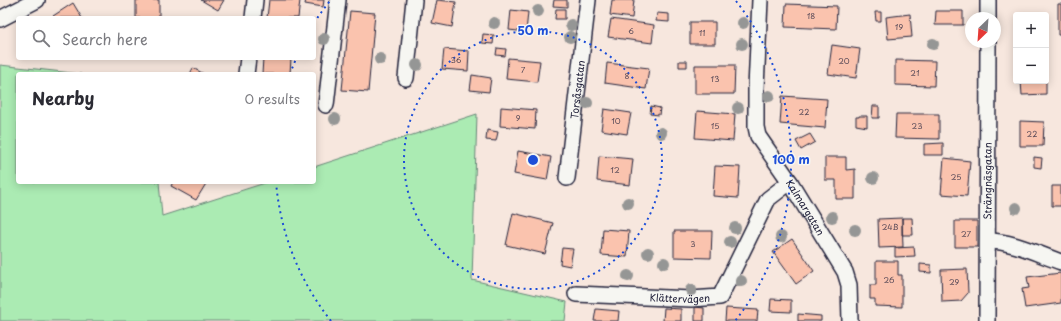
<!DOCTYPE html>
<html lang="en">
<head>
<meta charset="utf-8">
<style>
  body { margin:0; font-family:"Playpen Sans",sans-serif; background:#f2f2f3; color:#2b2b33 }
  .controls { position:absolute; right:12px; top:12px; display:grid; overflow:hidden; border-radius:4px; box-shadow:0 2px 10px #0003 }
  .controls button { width:36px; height:36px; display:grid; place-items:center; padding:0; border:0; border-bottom:1px solid #e1e1e2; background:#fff; color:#2b2b33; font:20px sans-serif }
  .compass { position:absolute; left:965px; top:12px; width:36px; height:36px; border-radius:50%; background:#fff; box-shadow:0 2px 10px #0003; rotate:205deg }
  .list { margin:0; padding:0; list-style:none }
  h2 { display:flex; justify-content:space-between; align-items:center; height:52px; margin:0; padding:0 16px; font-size:17px }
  h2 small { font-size:13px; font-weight:400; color:#7c7c81 }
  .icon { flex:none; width:22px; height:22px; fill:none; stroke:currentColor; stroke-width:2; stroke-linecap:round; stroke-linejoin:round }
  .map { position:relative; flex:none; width:1061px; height:321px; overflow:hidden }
  .search { position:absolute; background:#fff; box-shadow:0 2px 10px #0003; left:16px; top:16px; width:300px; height:44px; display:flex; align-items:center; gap:10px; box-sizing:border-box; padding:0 14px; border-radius:4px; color:#7c7c81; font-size:15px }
  .panel { position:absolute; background:#fff; box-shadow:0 2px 10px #0003; left:16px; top:72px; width:300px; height:112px; border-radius:4px }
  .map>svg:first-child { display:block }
  .green { fill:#abebb3; stroke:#668677 }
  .building { fill:#fac3ae; stroke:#22223b }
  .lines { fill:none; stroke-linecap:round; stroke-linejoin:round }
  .street-casing { stroke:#22223b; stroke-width:18 }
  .street { stroke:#f6f6f2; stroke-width:15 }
  .tree { fill:#959695 }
  .ring { fill:none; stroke:#1d4ed8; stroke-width:2; stroke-dasharray:2 4 }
  .labels { text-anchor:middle; stroke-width:3; stroke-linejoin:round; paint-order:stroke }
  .number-label { font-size:8px; fill:#584a58 }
  .street-label { font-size:10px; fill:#22223b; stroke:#f6f6f2 }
  .centre { fill:#1d4ed8; stroke:#f6f6f2; stroke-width:2 }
  .ring-label { font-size:12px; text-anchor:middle; font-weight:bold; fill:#1d4ed8; stroke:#f6f6f2; stroke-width:3; stroke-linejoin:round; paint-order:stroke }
</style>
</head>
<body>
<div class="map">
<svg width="1061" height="321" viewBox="0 0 1061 321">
  <rect width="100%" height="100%" fill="#f7e7de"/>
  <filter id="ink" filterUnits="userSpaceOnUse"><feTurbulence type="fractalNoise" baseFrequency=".025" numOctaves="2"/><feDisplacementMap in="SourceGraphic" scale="8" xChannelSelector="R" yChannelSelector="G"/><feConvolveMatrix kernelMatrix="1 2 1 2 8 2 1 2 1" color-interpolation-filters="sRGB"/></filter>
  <g filter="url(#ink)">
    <!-- green -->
    <path class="green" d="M 0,65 L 81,74 L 18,74 L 18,182 L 159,182 L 162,216 L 268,182 L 314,182 L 314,167 L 477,114 L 472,280 L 567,302 L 565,321 L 0,321 Z"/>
    <!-- building -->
    <path class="building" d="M 136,0 L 159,0 L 159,18 L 136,18 Z
      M 201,0 L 224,0 L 218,10 Z
      M 269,0 L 300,0 L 298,18 L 267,18 Z
      M 306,0 L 324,0 L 323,7 L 305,4 Z
      M 437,0 L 456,2 L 452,27 L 432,23 Z
      M 554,0 L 567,0 L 567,7 L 553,6 Z
      M 612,0 L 634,0 L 632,18 L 610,15 Z
      M 73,3 L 82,18 L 54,18 L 53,16 Z
      M 786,4 L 837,6 L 836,29 L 785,27 Z
      M 1058,4 L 1061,4 L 1061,35 L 1058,35 Z
      M 556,9 L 565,9 L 565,19 L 555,19 Z
      M 511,10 L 528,12 L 526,32 L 509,30 Z
      M 350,11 L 375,13 L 368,92 L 342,90 Z
      M 936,11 L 963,11 L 963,25 L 935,25 Z
      M 875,12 L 881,12 L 881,21 L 876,21 Z
      M 657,13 L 669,14 L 669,22 L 656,21 Z
      M 910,14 L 912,37 L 888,39 L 886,17 Z
      M 611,19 L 654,25 L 652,43 L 608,37 Z
      M 690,22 L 715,22 L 715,44 L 690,44 Z
      M 483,34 L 494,35 L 493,44 L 482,43 Z
      M 832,45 L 860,49 L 856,78 L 828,74 Z
      M 497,48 L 506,49 L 505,56 L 496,55 Z
      M 444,49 L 469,51 L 468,71 L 442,69 Z
      M 263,58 L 291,58 L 290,74 L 262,74 Z
      M 508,58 L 540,61 L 537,82 L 506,79 Z
      M 895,60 L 935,61 L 934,86 L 895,85 Z
      M 679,61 L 687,61 L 687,67 L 679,67 Z
      M 607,63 L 649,68 L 646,89 L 605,83 Z
      M 695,65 L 735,65 L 734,94 L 695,94 Z
      M 193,68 L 204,74 L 190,74 Z
      M 472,75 L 491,78 L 489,92 L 470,90 Z
      M 1021,81 L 1046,81 L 1046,94 L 1022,95 Z
      M 782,96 L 827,99 L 825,128 L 780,124 Z
      M 651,106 L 660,108 L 659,115 L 650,114 Z
      M 873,106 L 879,106 L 879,118 L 872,118 Z
      M 501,107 L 536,110 L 535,129 L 500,126 Z
      M 604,109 L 631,113 L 627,134 L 601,130 Z
      M 697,111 L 735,114 L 733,141 L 695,138 Z
      M 896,114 L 939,114 L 939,139 L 895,138 Z
      M 859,116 L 867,116 L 867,127 L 856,125 L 856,117 L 859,117 Z
      M 1020,121 L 1044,122 L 1043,146 L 1020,146 Z
      M 487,130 L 498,132 L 496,141 L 486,140 Z
      M 810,134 L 815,142 L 801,150 L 796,141 Z
      M 943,143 L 943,155 L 924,155 L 924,144 Z
      M 518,151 L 551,157 L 547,180 L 514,174 Z
      M 599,156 L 633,159 L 630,185 L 597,181 Z
      M 825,157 L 846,157 L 846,170 L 855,169 L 855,199 L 836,199 L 836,180 L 825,180 Z
      M 1034,157 L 1042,158 L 1041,168 L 1034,167 Z
      M 944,158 L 970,161 L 967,196 L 941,194 Z
      M 715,166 L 740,167 L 738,198 L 713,196 Z
      M 173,182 L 207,182 L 196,200 L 171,186 Z
      M 1052,186 L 1061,186 L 1061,206 L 1052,206 Z
      M 513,213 L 553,223 L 545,254 L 506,245 Z
      M 902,218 L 912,218 L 913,235 L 902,235 Z
      M 902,218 L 903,247 L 879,248 L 878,219 Z
      M 955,221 L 977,221 L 977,247 L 955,247 Z
      M 603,229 L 629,231 L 627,257 L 601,255 Z
      M 674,231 L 712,231 L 711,258 L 674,257 Z
      M 792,239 L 814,271 L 796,284 L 773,252 Z
      M 914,247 L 915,256 L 895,257 L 895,248 Z
      M 562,248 L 573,249 L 570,266 L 560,264 Z
      M 876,261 L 898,261 L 898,275 L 902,275 L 902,307 L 875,306 L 875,299 L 870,299 L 870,285 L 876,285 Z
      M 920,264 L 931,265 L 931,273 L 920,272 Z
      M 967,269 L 968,293 L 961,301 L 942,302 L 941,270 Z
      M 1061,273 L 1061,303 L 1025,308 L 1022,289 L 1029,288 L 1027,277 Z
      M 771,299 L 791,300 L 791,312 L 770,311 Z
      M 695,307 L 704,308 L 704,321 L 695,321 Z
      M 664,308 L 681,309 L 681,321 L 663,321 Z
      M 726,308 L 758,310 L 757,321 L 725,321 Z
      M 596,309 L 619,311 L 618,321 L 594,321 Z
      M 798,314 L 821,316 L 821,321 L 798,321 Z"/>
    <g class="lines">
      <defs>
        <g id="street">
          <path id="s1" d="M 760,0 L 756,88 L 756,127 L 758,136 L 790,182 L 845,272 L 849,285 L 850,321"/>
          <path d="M 988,0 L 988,18"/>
          <path d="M 253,18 L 255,0"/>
          <path d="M 0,19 L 37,0"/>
          <path d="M 246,74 L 248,58"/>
          <path d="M 406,78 L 414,0"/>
          <path d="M 326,105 L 338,0"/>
          <path id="s2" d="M 567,178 L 588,0"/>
          <path d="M 988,241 C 1012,241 1038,254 1061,262"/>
          <path id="s3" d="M 576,294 L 691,299 L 720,297 L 768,199 L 790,182"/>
          <path id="s4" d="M 987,321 L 988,42"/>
        </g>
      </defs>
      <!-- street casing -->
      <use href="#street" class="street-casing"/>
      <!-- street -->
      <use href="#street" class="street"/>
    </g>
    <!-- trees -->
    <g class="tree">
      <circle cx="538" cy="11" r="6"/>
      <circle cx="494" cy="23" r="6"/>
      <circle cx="743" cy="23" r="6"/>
      <circle cx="571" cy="25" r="6"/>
      <circle cx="570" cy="37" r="6"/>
      <circle cx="324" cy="39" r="6"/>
      <circle cx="742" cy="44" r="6"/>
      <circle cx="933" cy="44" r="6"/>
      <circle cx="380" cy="59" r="6"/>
      <circle cx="417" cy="65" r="6"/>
      <circle cx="769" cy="96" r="6"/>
      <circle cx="587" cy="103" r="6"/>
      <circle cx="738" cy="108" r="6"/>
      <circle cx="335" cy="119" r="6"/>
      <circle cx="661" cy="133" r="6"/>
      <circle cx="873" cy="178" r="6"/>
      <circle cx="628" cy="203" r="6"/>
      <circle cx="1016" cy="208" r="6"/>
      <circle cx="832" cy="217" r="6"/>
      <circle cx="735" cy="228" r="6"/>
      <circle cx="855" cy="230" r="6"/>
      <circle cx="781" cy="237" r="6"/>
      <circle cx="730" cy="242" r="6"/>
      <circle cx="648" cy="253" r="6"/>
      <circle cx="664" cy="263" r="6"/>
      <circle cx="628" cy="276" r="6"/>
      <circle cx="741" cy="281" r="6"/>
      <circle cx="691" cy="290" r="6"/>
    </g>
  </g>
  <!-- distance rings -->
  <g class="ring">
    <circle cx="533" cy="160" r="129"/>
    <path d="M331 321A258 258 0 0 1 276 182M290 74A258 258 0 0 1 296 59M314 23A258 258 0 0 1 330 1M736 1A258 258 0 0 1 735 321"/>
  </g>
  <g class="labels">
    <!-- number labels -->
    <g class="number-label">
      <text x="811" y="19">18</text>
      <text x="899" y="30">19</text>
      <text x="631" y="34">6</text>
      <text x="702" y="36">11</text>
      <text x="456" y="63">36</text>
      <text x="844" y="64">20</text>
      <text x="523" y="73">7</text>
      <text x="915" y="76">21</text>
      <text x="627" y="79">8</text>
      <text x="715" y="82">13</text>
      <text x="804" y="115">22</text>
      <text x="518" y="121">9</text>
      <text x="616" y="124">10</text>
      <text x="715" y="129">15</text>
      <text x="917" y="129">23</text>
      <text x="1032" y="137">22</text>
      <text x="615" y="173">12</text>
      <text x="956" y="180">25</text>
      <text x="890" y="230">24B</text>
      <text x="966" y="237">27</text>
      <text x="693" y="247">3</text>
      <text x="889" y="283">26</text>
      <text x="954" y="285">29</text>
    </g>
    <!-- street labels -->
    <g class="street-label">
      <text dy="4" stroke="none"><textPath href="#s2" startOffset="89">Torsåsgatan</textPath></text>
      <text dy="4" stroke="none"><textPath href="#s4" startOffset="140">Strängnäsgatan</textPath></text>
      <text dy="4" stroke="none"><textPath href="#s1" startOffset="222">Kalmargatan</textPath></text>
      <text dy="4" stroke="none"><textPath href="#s3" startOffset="104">Klättervägen</textPath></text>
    </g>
  </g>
  <circle cx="533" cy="160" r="6" class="centre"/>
  <g class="ring-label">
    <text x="533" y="35">50 m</text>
    <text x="791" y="164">100 m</text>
  </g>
</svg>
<div class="controls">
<button>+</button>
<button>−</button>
</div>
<svg class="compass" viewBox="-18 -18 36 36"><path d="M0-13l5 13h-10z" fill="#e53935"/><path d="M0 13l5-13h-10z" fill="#7c7c81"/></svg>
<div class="search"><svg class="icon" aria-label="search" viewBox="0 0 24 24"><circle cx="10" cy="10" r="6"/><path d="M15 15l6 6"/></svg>Search here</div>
<section class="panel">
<h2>Nearby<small>0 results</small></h2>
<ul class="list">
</ul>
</section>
</div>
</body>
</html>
